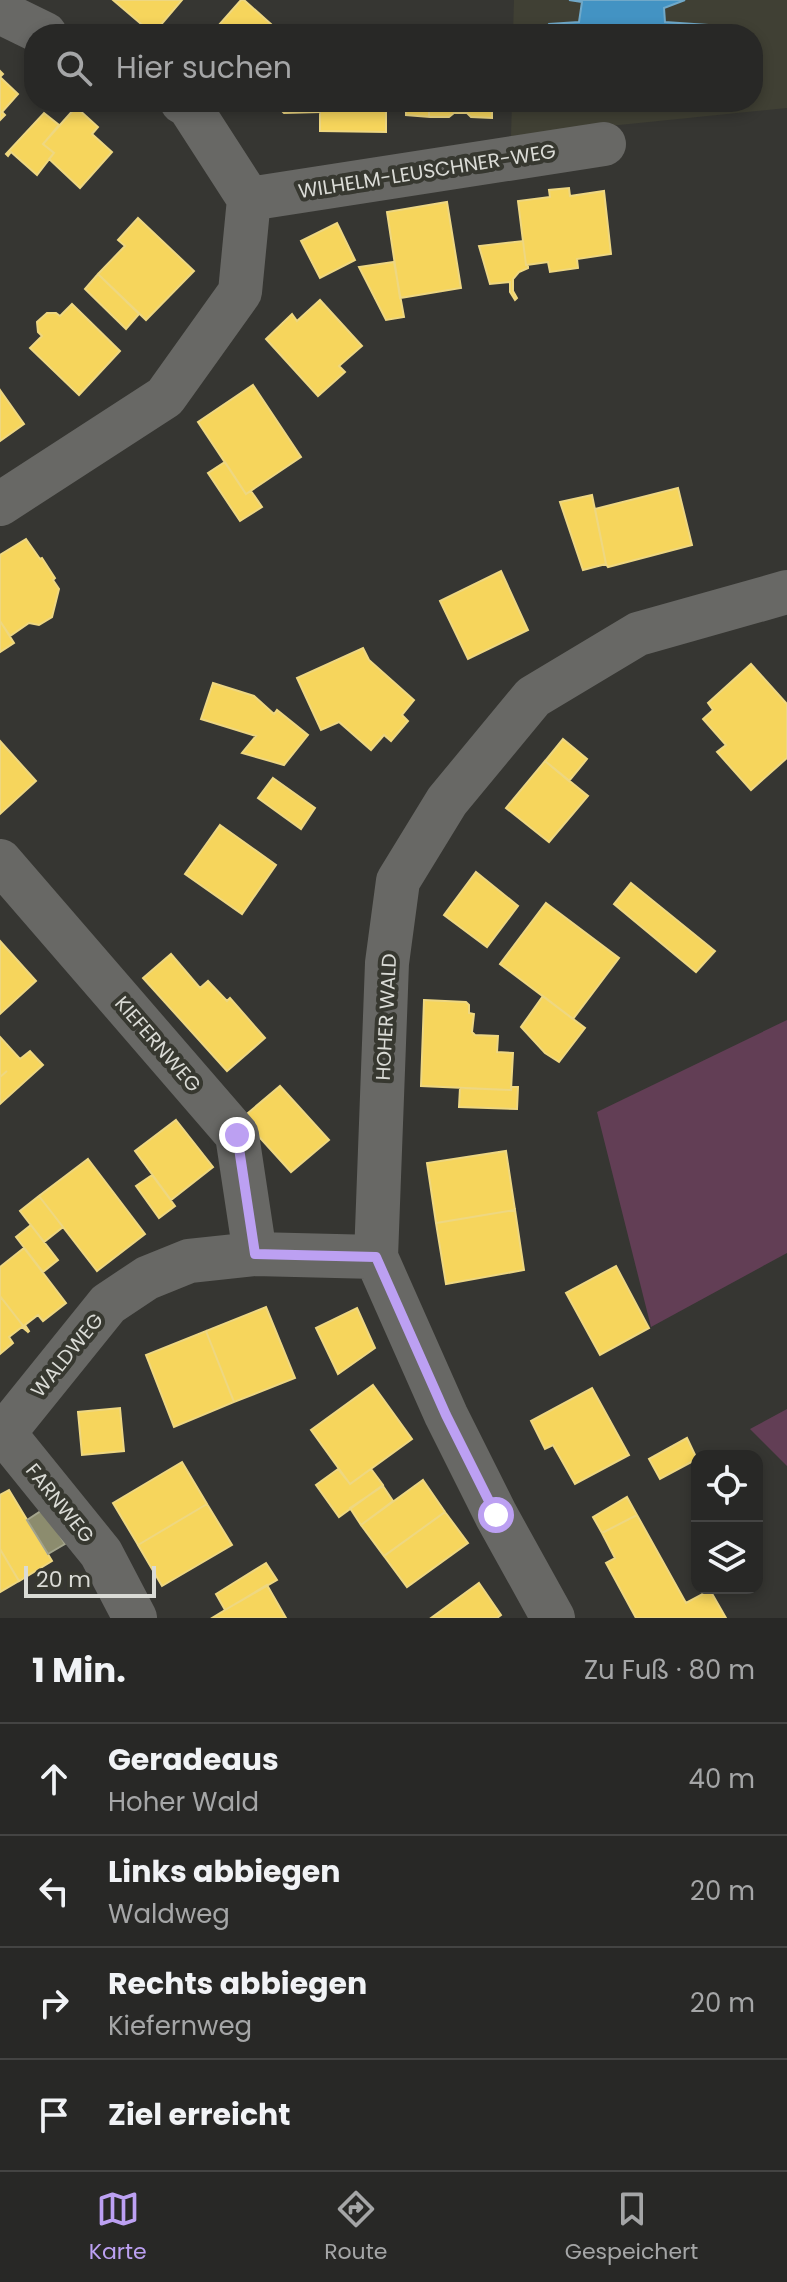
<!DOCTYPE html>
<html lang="de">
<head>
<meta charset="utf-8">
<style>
  body { margin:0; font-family:Poppins,sans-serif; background:#343432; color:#f1f3f6 }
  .controls { position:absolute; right:24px; bottom:24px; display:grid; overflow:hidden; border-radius:16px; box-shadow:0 4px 12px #0003 }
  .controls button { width:72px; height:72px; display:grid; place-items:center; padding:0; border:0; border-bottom:2px solid #444443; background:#282826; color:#f1f3f6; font:40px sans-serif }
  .scale { position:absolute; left:24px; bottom:20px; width:132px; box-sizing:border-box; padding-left:8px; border:4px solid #dadbd6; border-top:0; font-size:22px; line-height:28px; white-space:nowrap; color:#dadbd6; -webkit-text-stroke:6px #373830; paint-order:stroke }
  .stop { position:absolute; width:24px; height:24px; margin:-18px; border:6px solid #bca0f2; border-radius:50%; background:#fff }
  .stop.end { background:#bca0f2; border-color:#fff; box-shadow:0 2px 8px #0008 }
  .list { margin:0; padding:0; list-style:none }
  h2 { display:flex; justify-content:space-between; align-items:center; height:104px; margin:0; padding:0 32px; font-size:34px }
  h2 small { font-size:26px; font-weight:400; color:#a5a6a7 }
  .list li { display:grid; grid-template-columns:52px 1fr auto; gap:24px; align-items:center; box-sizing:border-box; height:112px; padding:0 32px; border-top:2px solid #444443 }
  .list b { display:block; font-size:30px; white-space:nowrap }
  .list p { margin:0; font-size:26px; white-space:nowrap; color:#a5a6a7 }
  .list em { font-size:26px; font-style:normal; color:#a5a6a7 }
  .icon { flex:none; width:44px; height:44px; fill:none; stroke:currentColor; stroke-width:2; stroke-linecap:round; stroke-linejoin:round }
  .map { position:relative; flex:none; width:787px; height:1618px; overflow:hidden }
  .search { position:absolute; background:#282826; box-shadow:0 4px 12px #0003; left:24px; right:24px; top:24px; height:88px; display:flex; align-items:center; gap:20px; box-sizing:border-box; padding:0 28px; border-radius:32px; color:#a5a6a7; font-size:30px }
  .sheet { height:552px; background:#282826 }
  nav { display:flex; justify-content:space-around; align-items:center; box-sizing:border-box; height:112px; border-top:2px solid #444443; background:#282826; font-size:22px; color:#a5a6a7 }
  nav a { display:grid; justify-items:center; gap:4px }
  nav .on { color:#bca0f2 }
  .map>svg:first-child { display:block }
  .built { fill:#404034 }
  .green { fill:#623e55 }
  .homes { fill:#f6d55c; stroke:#eed781; stroke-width:2 }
  .schools { fill:#4393c3; stroke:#70a9c9; stroke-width:2 }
  .industry { fill:#8c8c6e; stroke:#a3a48d; stroke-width:2 }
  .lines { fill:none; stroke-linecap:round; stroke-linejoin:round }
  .street { stroke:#686865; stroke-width:44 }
  .route { stroke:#bca0f2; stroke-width:10 }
  .labels { text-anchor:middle; stroke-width:8; stroke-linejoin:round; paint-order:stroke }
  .street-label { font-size:20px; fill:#dadbd6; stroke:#373830 }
</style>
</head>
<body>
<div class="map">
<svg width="787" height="1618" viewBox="0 0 787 1618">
  <rect width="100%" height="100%" fill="#363632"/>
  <!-- built -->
  <path class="built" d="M 514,0 L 787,0 L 787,108 L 511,136 L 512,102 L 753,102 L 753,34 L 513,34 Z"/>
  <!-- green -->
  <path class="green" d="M 787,1020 L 787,1253 L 651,1327 L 597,1112 Z
    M 787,1409 L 787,1466 L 750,1429 Z"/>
  <!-- homes -->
  <path class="homes" d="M 113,0 L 182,0 L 153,34 Z
    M 241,0 L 244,0 L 282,34 L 211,34 Z
    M 0,71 L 3,74 L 0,77 L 18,94 L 2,112 L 5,115 L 0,120 Z
    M 273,102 L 320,102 L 320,112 L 284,113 Z
    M 320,102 L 386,102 L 386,132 L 320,131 Z
    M 406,102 L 429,102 L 429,117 L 406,115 Z
    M 429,102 L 492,102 L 492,118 L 471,117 L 467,113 L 454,113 L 449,117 L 429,117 Z
    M 76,107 L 98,127 L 92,134 L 112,152 L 80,188 L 49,159 L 54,153 L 43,144 Z
    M 44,113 L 59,125 L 43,144 L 54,153 L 37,175 L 11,152 L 8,156 L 6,154 Z
    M 569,188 L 570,196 L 604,191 L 611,254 L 577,259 L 578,268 L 550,272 L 548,262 L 526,265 L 518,201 L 550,197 L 549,190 Z
    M 447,202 L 461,288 L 400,298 L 387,212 Z
    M 138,218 L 194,271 L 146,320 L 98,274 L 125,246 L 118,240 Z
    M 337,223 L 355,260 L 320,278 L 301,241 Z
    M 523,241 L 526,265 L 528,265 L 528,268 L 519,272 L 513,279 L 513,291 L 517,298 L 515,300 L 510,292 L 510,282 L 490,284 L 479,246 Z
    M 394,262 L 404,317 L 386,320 L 359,267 Z
    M 98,274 L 139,314 L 126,329 L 85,289 Z
    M 320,300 L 362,346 L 339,366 L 345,372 L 318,396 L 266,339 L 292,314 L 297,321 Z
    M 72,304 L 120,351 L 79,395 L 30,348 L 42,336 L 38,332 L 37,322 L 47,313 L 56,313 L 60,316 Z
    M 253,385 L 301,457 L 246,494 L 198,422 Z
    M 0,390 L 24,424 L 0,441 Z
    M 225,462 L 246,494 L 251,491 L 262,507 L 240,521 L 208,473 Z
    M 678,488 L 692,545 L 608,567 L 606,564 L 595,509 Z
    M 592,495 L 606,564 L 583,570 L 560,502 Z
    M 26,539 L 40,559 L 42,558 L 55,578 L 53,580 L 59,589 L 52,617 L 39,625 L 29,623 L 10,636 L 0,621 L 0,555 Z
    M 501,571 L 528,630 L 468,659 L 440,601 Z
    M 0,621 L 14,643 L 0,652 Z
    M 363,648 L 369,660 L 414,700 L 402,715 L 408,721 L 391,741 L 384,735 L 371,750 L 339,722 L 321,730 L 297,678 Z
    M 751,664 L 787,704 L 787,758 L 751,790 L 717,752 L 726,745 L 703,719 L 713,710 L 708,703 Z
    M 213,683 L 254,696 L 274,714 L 277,710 L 308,735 L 284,765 L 242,753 L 256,736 L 201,719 Z
    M 563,739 L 587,759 L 569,781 L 545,761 Z
    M 0,741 L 36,781 L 0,814 Z
    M 545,761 L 588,796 L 549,842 L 506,808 Z
    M 273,778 L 315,808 L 301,829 L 258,798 Z
    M 220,825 L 276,865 L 242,914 L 185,874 Z
    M 476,872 L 518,906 L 487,947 L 444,915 Z
    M 631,883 L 715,951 L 696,972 L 614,904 Z
    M 546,903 L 619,958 L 573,1019 L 500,964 Z
    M 0,941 L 36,981 L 0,1014 Z
    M 171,954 L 200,988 L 208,981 L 227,1001 L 230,998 L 265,1038 L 227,1071 L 143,978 Z
    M 543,996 L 585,1028 L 559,1062 L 545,1053 L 521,1027 Z
    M 424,1000 L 466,1002 L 469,1005 L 469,1013 L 474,1014 L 472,1032 L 475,1035 L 498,1036 L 497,1052 L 513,1053 L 511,1090 L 421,1086 Z
    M 0,1037 L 20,1059 L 30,1051 L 43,1065 L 0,1104 L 0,1077 L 7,1071 L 0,1077 Z
    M 280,1086 L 329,1140 L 291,1172 L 242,1118 Z
    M 511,1087 L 518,1087 L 517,1109 L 459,1107 L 460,1088 L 511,1090 Z
    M 176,1120 L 213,1167 L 171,1200 L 135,1151 Z
    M 506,1151 L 515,1210 L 436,1223 L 427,1163 Z
    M 88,1159 L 145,1234 L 97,1271 L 39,1196 Z
    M 152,1175 L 175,1206 L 159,1218 L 136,1186 Z
    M 39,1196 L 63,1227 L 44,1242 L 20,1211 Z
    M 515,1210 L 524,1270 L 446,1284 L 436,1223 Z
    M 31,1225 L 58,1260 L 43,1272 L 16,1237 Z
    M 24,1248 L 66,1303 L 43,1321 L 38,1315 L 25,1325 L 29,1331 L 28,1332 L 0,1296 L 0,1267 Z
    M 616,1266 L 649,1328 L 600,1355 L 566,1293 Z
    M 0,1296 L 28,1332 L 22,1327 L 9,1337 L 13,1343 L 0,1354 Z
    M 266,1307 L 295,1378 L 234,1402 L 206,1331 Z
    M 357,1308 L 375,1348 L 338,1374 L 316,1328 Z
    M 206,1331 L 234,1402 L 174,1427 L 146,1355 Z
    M 373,1385 L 412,1439 L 350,1484 L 311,1430 Z
    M 592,1388 L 629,1455 L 575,1484 L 553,1445 L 545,1449 L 531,1421 Z
    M 120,1408 L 124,1451 L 82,1455 L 78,1412 Z
    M 687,1438 L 697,1459 L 660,1479 L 649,1459 Z
    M 182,1462 L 207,1504 L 138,1545 L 113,1503 Z
    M 338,1469 L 350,1484 L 371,1469 L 383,1485 L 339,1517 L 316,1485 Z
    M 423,1480 L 445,1512 L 384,1556 L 361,1525 Z
    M 383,1486 L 393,1501 L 361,1525 L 350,1508 Z
    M 9,1490 L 52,1561 L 19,1581 L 0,1549 L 0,1495 Z
    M 627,1497 L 637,1515 L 602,1533 L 593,1517 Z
    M 207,1504 L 232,1545 L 162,1586 L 138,1545 Z
    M 445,1512 L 468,1543 L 407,1587 L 384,1556 Z
    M 637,1515 L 686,1603 L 710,1590 L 726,1618 L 636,1618 L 606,1563 L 615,1558 L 602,1533 Z
    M 0,1549 L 19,1581 L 0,1592 Z
    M 266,1563 L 277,1580 L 225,1610 L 216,1594 Z
    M 479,1583 L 501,1615 L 497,1618 L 431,1618 Z
    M 267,1585 L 286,1618 L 212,1618 L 225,1610 Z"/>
  <!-- schools -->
  <path class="schools" d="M 569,0 L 685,0 L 664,8 L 665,22 L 737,27 L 740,34 L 542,34 L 549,24 L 579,22 L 582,2 Z
    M 554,102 L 593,102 L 585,108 L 570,110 Z
    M 595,102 L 640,102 L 607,105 Z"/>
  <!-- industry -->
  <path class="industry" d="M 44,1509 L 65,1544 L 48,1554 L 27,1520 Z"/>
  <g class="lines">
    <!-- street -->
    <path class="street" d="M 0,12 L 45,34
      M 249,199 L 604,144
      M 0,504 L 165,397 L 240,292 L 249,199 L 189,106 L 182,102
      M 0,861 L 237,1135 L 255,1254
      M 4,1433 L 101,1553 L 135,1618
      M 0,1434 L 4,1433 L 108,1304 L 147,1278 L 189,1261 L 255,1254 L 376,1257
      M 553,1618 L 496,1515 L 446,1415 L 376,1257 L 387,963 L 398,881 L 447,801 L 533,697 L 638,634 L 787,592"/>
  </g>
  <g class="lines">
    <!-- route -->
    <path class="route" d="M 237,1135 L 255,1254 L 376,1257 L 446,1415 L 496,1515"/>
  </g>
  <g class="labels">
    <!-- street labels -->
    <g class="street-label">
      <text transform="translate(427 171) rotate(-9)" y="7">WILHELM-LEUSCHNER-WEG</text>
      <text transform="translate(386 1017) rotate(-87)" y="7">HOHER WALD</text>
      <text transform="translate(158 1044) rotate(49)" y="7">KIEFERNWEG</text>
      <text transform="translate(67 1355) rotate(-51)" y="7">WALDWEG</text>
      <text transform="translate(60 1503) rotate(51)" y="7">FARNWEG</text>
    </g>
  </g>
</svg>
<div class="controls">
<button><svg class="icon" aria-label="locate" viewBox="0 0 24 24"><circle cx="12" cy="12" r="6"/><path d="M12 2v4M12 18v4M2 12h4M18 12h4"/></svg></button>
<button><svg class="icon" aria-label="layers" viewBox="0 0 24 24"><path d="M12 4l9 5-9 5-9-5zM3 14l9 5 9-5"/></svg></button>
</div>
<div class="scale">20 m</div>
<div class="stop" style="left:496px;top:1515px"></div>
<div class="stop end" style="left:237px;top:1135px"></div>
<div class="search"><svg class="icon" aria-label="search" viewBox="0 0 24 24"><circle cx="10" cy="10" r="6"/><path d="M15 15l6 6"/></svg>Hier suchen</div>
</div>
<section class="sheet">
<h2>1 Min.<small>Zu Fuß · 80 m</small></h2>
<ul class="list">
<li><svg class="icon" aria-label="ahead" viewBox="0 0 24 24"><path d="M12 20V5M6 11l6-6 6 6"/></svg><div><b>Geradeaus</b><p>Hoher Wald</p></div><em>40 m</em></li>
<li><svg class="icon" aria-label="left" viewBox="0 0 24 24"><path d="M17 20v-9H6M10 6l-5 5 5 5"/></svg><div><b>Links abbiegen</b><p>Waldweg</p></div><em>20 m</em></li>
<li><svg class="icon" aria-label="right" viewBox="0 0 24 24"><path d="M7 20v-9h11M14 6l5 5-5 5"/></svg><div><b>Rechts abbiegen</b><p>Kiefernweg</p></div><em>20 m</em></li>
<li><svg class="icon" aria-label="arrive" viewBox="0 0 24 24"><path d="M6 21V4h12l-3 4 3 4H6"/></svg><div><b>Ziel erreicht</b></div></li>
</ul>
</section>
<nav>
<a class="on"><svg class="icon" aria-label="map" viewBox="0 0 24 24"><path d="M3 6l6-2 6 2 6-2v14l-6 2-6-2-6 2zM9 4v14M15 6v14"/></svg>Karte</a>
<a><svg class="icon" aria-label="directions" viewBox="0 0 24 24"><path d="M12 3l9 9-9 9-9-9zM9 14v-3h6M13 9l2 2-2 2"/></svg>Route</a>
<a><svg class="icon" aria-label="saved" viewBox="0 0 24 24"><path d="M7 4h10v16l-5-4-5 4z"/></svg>Gespeichert</a>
</nav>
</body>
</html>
